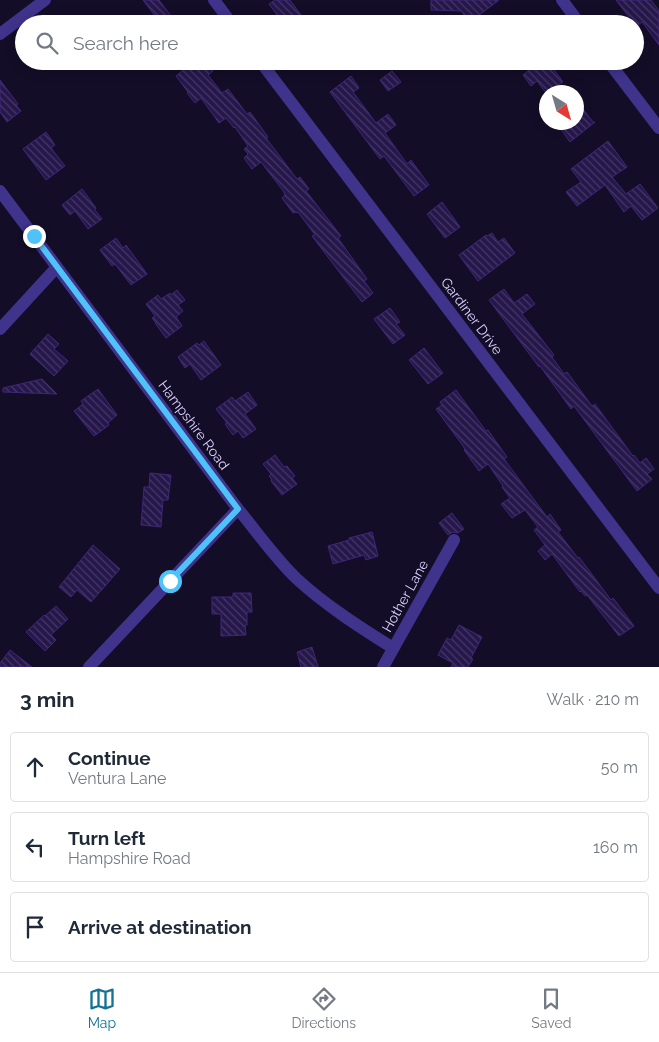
<!DOCTYPE html>
<html lang="en">
<head>
<meta charset="utf-8">
<style>
  body { margin:0; font-family:Raleway,sans-serif; background:#f6f6f7; color:#1f2937 }
  .compass { position:absolute; left:539px; top:85px; width:45px; height:45px; border-radius:50%; background:#fff; box-shadow:0 2px 12px #0003; rotate:143deg }
  .stop { position:absolute; width:15px; height:15px; margin:-11px; border:4px solid #4fc3f7; border-radius:50%; background:#fff }
  .stop.end { background:#4fc3f7; border-color:#fff; box-shadow:0 1px 5px #0008 }
  .list { margin:0; padding:0; list-style:none }
  h2 { display:flex; justify-content:space-between; align-items:center; height:65px; margin:0; padding:0 20px; font-size:21px }
  h2 small { font-size:16px; font-weight:400; color:#747a83 }
  .list li { display:grid; grid-template-columns:32px 1fr auto; gap:15px; align-items:center; box-sizing:border-box; height:70px; margin:0 10px 10px; padding:0 10px; border:1px solid #e0e1e3; border-radius:5px }
  .list b { display:block; font-size:19px; white-space:nowrap }
  .list p { margin:0; font-size:16px; white-space:nowrap; color:#747a83 }
  .list em { font-size:16px; font-style:normal; color:#747a83 }
  .icon { flex:none; width:28px; height:28px; fill:none; stroke:currentColor; stroke-width:2; stroke-linecap:round; stroke-linejoin:round }
  .map { position:relative; flex:none; width:659px; height:667px; overflow:hidden }
  .search { position:absolute; background:#fff; box-shadow:0 2px 12px #0003; left:15px; right:15px; top:15px; height:55px; display:flex; align-items:center; gap:12px; box-sizing:border-box; padding:0 18px; border-radius:28px; color:#747a83; font-size:19px }
  .sheet { height:305px; background:#fff }
  nav { display:flex; justify-content:space-around; align-items:center; box-sizing:border-box; height:70px; border-top:1px solid #e0e1e3; background:#fff; font-size:14px; color:#747a83 }
  nav a { display:grid; justify-items:center; gap:2px }
  nav .on { color:#117291 }
  .map>svg:first-child { display:block }
  .building { fill:url(#building-back-hatch); stroke:#3f2679 }
  .lines { fill:none; stroke-linecap:round; stroke-linejoin:round }
  .minor { stroke:#3f338c; stroke-width:12 }
  .route { stroke:#4fc3f7; stroke-width:6 }
  .labels { text-anchor:middle; stroke-width:4.5; stroke-linejoin:round; paint-order:stroke }
  .street-label { font-size:14px; fill:#ddd3ff; stroke:#140d28 }
</style>
</head>
<body>
<div class="map">
<svg width="659" height="667" viewBox="0 0 659 667">
  <defs>
    <pattern id="building-back-hatch" width="6" height="6" patternUnits="userSpaceOnUse" patternTransform="scale(1.25)"><rect width="6" height="6" fill="#26174b"/><path d="M-1 5l2 2M0 0l6 6M5-1l2 2" fill="none" stroke="#453866"/></pattern>
  </defs>
  <rect width="100%" height="100%" fill="#140d28"/>
  <!-- building -->
  <path class="building" d="M 143,0 L 159,0 L 177,24 L 161,24 Z
    M 275,0 L 290,0 L 304,19 L 298,24 L 284,24 L 269,4 Z
    M 431,0 L 499,0 L 470,22 L 461,11 L 431,10 Z
    M 616,0 L 651,0 L 659,11 L 659,45 L 642,22 L 636,27 L 635,24 L 634,24 Z
    M 194,61 L 206,61 L 213,71 L 208,75 L 222,93 L 228,89 L 247,114 L 250,112 L 268,137 L 266,138 L 297,179 L 300,177 L 309,189 L 306,191 L 341,236 L 338,238 L 367,279 L 364,281 L 373,293 L 362,302 L 312,236 L 315,235 L 298,212 L 297,213 L 296,212 L 293,213 L 282,198 L 285,195 L 284,192 L 261,162 L 252,169 L 244,158 L 248,154 L 244,149 L 248,146 L 235,127 L 234,128 L 226,118 L 219,123 L 201,98 L 195,103 L 187,93 L 188,92 L 176,76 Z
    M 541,61 L 548,61 L 563,82 L 546,93 L 537,81 L 531,86 L 523,75 Z
    M 392,71 L 401,82 L 388,91 L 380,80 Z
    M 351,76 L 359,88 L 353,92 L 376,123 L 388,114 L 396,125 L 385,133 L 407,164 L 411,160 L 429,185 L 414,196 L 384,156 L 380,159 L 330,92 Z
    M 0,80 L 18,104 L 16,105 L 21,111 L 7,122 L 0,112 Z
    M 576,100 L 593,122 L 595,122 L 570,142 L 556,122 L 576,122 Z
    M 46,132 L 55,145 L 51,148 L 65,166 L 46,180 L 23,149 Z
    M 608,141 L 627,167 L 612,177 L 626,194 L 640,184 L 658,208 L 642,220 L 631,206 L 624,212 L 605,185 L 577,206 L 566,192 L 581,182 L 571,169 Z
    M 82,189 L 96,208 L 95,210 L 102,219 L 88,229 L 75,211 L 70,215 L 62,205 Z
    M 442,202 L 460,227 L 445,238 L 427,214 Z
    M 492,233 L 498,242 L 504,238 L 515,253 L 478,281 L 459,255 L 486,235 L 487,236 Z
    M 116,238 L 123,248 L 126,245 L 147,274 L 131,285 L 115,264 L 112,266 L 100,250 Z
    M 504,289 L 514,303 L 527,294 L 535,304 L 522,314 L 554,355 L 552,357 L 564,374 L 567,372 L 592,406 L 595,404 L 633,456 L 634,455 L 640,463 L 646,458 L 654,469 L 647,474 L 652,479 L 637,491 L 574,406 L 571,409 L 540,366 L 539,367 L 489,300 Z
    M 177,290 L 185,300 L 178,305 L 183,311 L 176,317 L 182,326 L 166,338 L 155,323 L 156,323 L 152,318 L 155,316 L 146,304 L 158,295 L 161,299 L 170,293 L 171,295 Z
    M 390,308 L 400,322 L 396,324 L 405,335 L 393,344 L 374,319 Z
    M 48,334 L 59,344 L 54,349 L 68,361 L 54,376 L 30,354 Z
    M 204,341 L 221,365 L 201,380 L 190,364 L 185,368 L 178,357 L 197,343 L 199,345 Z
    M 424,348 L 443,373 L 428,384 L 409,360 Z
    M 42,379 L 57,394 L 3,392 L 3,388 Z
    M 98,389 L 117,415 L 108,423 L 109,425 L 94,436 L 74,411 L 83,404 L 81,401 Z
    M 456,390 L 486,431 L 488,430 L 507,457 L 504,459 L 547,517 L 550,514 L 561,530 L 558,532 L 578,558 L 579,557 L 611,600 L 613,598 L 634,626 L 619,636 L 587,595 L 585,596 L 581,591 L 580,592 L 552,554 L 545,560 L 538,551 L 545,545 L 534,530 L 538,527 L 525,510 L 512,518 L 501,504 L 510,498 L 502,487 L 503,486 L 488,464 L 479,471 L 464,450 L 465,449 L 463,446 L 436,409 L 442,405 L 440,402 Z
    M 248,392 L 257,405 L 245,414 L 256,429 L 243,438 L 238,431 L 233,435 L 225,424 L 227,423 L 216,409 L 232,397 L 235,401 Z
    M 275,455 L 284,467 L 287,466 L 295,476 L 292,478 L 297,484 L 282,495 L 271,481 L 272,480 L 269,476 L 271,474 L 263,464 Z
    M 150,473 L 171,475 L 168,500 L 163,500 L 161,527 L 141,525 L 144,487 L 149,487 Z
    M 452,513 L 464,529 L 458,533 L 453,532 L 448,535 L 439,523 Z
    M 372,532 L 378,556 L 366,560 L 364,555 L 333,564 L 328,546 L 349,540 L 349,538 Z
    M 93,545 L 120,569 L 91,602 L 77,590 L 71,597 L 59,587 Z
    M 233,593 L 251,593 L 252,612 L 247,612 L 247,625 L 245,625 L 246,635 L 221,636 L 221,614 L 212,614 L 212,597 L 233,597 Z
    M 56,606 L 68,619 L 51,635 L 56,640 L 45,651 L 26,632 L 44,615 L 45,616 Z
    M 459,625 L 482,637 L 471,658 L 473,659 L 468,667 L 451,667 L 453,663 L 438,655 L 447,638 L 451,640 Z
    M 312,647 L 318,667 L 301,667 L 297,652 Z
    M 10,650 L 32,667 L 0,667 L 0,663 Z"/>
  <g class="lines">
    <!-- minor -->
    <path class="minor" d="M 214,0 L 232,24
      M 562,0 L 580,24
      M 0,34 L 45,0
      M 260,61 L 659,588
      M 608,61 L 659,128
      M 0,191 L 238,509 C 257,532 275,558 297,579 C 325,605 361,628 393,648
      M 0,329 L 57,267
      M 89,667 L 238,509
      M 383,667 L 454,540"/>
  </g>
  <g class="lines">
    <!-- route -->
    <path class="route" d="M 34,236 L 238,509 L 170,581"/>
  </g>
  <g class="labels">
    <!-- street labels -->
    <g class="street-label">
      <text transform="translate(472 316) rotate(53)" y="5">Gardiner Drive</text>
      <text transform="translate(194 425) rotate(53)" y="5">Hampshire Road</text>
      <text transform="translate(405 596) rotate(-61)" y="5">Hother Lane</text>
    </g>
  </g>
</svg>
<svg class="compass" viewBox="-18 -18 36 36"><path d="M0-13l5 13h-10z" fill="#e53935"/><path d="M0 13l5-13h-10z" fill="#747a83"/></svg>
<div class="stop" style="left:170px;top:581px"></div>
<div class="stop end" style="left:34px;top:236px"></div>
<div class="search"><svg class="icon" aria-label="search" viewBox="0 0 24 24"><circle cx="10" cy="10" r="6"/><path d="M15 15l6 6"/></svg>Search here</div>
</div>
<section class="sheet">
<h2>3 min<small>Walk · 210 m</small></h2>
<ul class="list">
<li><svg class="icon" aria-label="ahead" viewBox="0 0 24 24"><path d="M12 20V5M6 11l6-6 6 6"/></svg><div><b>Continue</b><p>Ventura Lane</p></div><em>50 m</em></li>
<li><svg class="icon" aria-label="left" viewBox="0 0 24 24"><path d="M17 20v-9H6M10 6l-5 5 5 5"/></svg><div><b>Turn left</b><p>Hampshire Road</p></div><em>160 m</em></li>
<li><svg class="icon" aria-label="arrive" viewBox="0 0 24 24"><path d="M6 21V4h12l-3 4 3 4H6"/></svg><div><b>Arrive at destination</b></div></li>
</ul>
</section>
<nav>
<a class="on"><svg class="icon" aria-label="map" viewBox="0 0 24 24"><path d="M3 6l6-2 6 2 6-2v14l-6 2-6-2-6 2zM9 4v14M15 6v14"/></svg>Map</a>
<a><svg class="icon" aria-label="directions" viewBox="0 0 24 24"><path d="M12 3l9 9-9 9-9-9zM9 14v-3h6M13 9l2 2-2 2"/></svg>Directions</a>
<a><svg class="icon" aria-label="saved" viewBox="0 0 24 24"><path d="M7 4h10v16l-5-4-5 4z"/></svg>Saved</a>
</nav>
</body>
</html>
